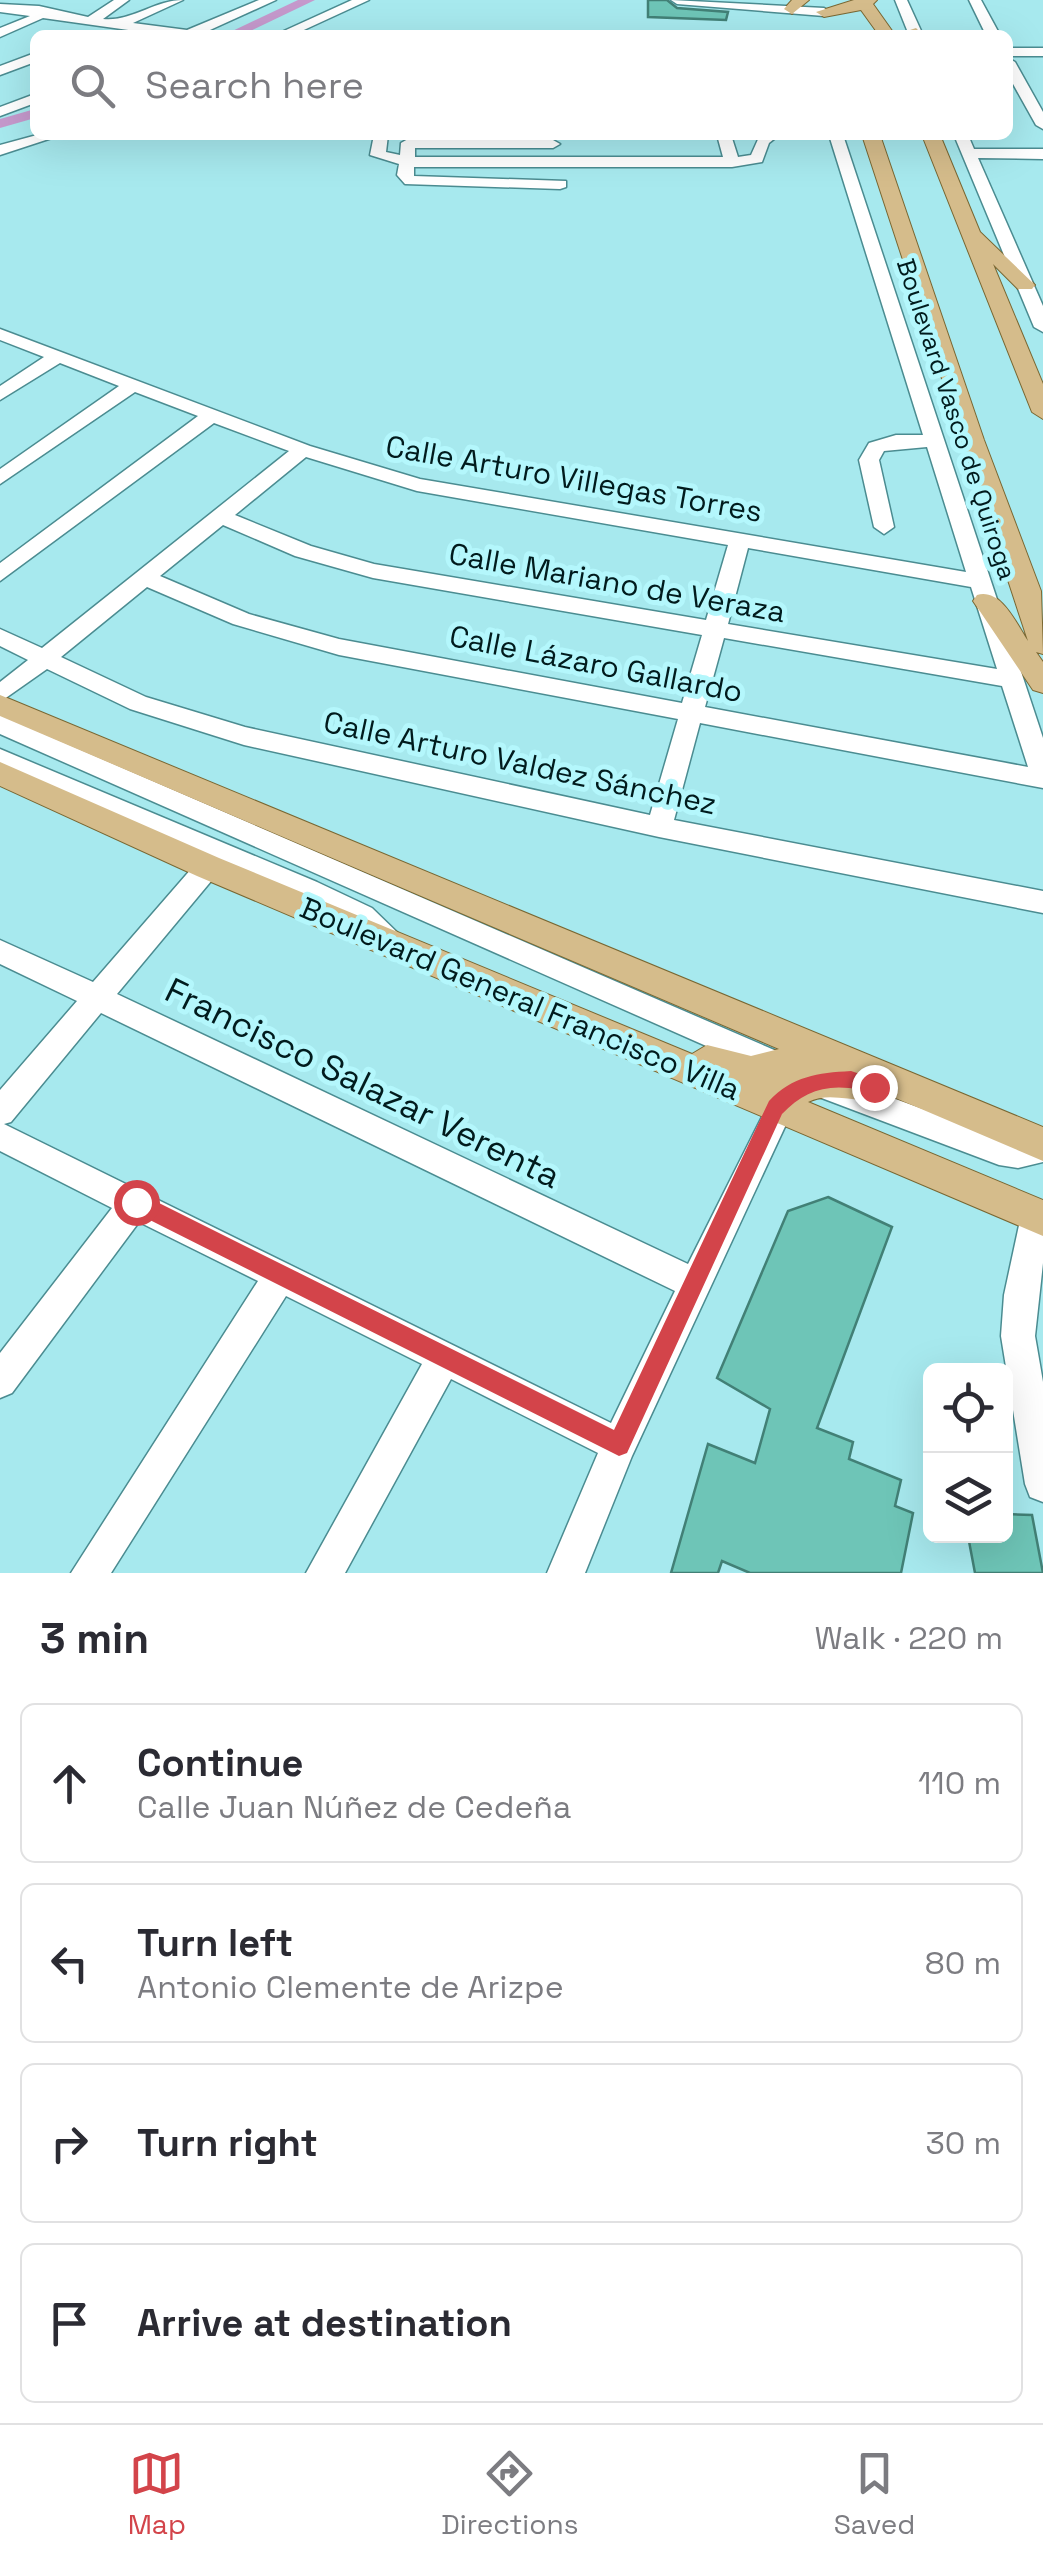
<!DOCTYPE html>
<html lang="en">
<head>
<meta charset="utf-8">
<style>
  body { margin:0; font-family:"Space Grotesk",sans-serif; background:#f7f7f7; color:#2b2b33 }
  .controls { position:absolute; right:30px; bottom:30px; display:grid; overflow:hidden; border-radius:15px; box-shadow:0 10px 40px #0002 }
  .controls button { width:90px; height:90px; display:grid; place-items:center; padding:0; border:0; border-bottom:2px solid #e1e1e2; background:#fff; color:#2b2b33; font:50px sans-serif }
  .stop { position:absolute; width:30px; height:30px; margin:-22px; border:8px solid #d3444a; border-radius:50%; background:#fff }
  .stop.end { background:#d3444a; border-color:#fff; box-shadow:0 2px 10px #0008 }
  .list { margin:0; padding:0; list-style:none }
  h2 { display:flex; justify-content:space-between; align-items:center; height:130px; margin:0; padding:0 40px; font-size:42px }
  h2 small { font-size:32px; font-weight:400; color:#7c7c81 }
  .list li { display:grid; grid-template-columns:65px 1fr auto; gap:30px; align-items:center; box-sizing:border-box; height:160px; margin:0 20px 20px; padding:0 20px; border:2px solid #e1e1e2; border-radius:15px }
  .list b { display:block; font-size:38px; white-space:nowrap }
  .list p { margin:0; font-size:32px; white-space:nowrap; color:#7c7c81 }
  .list em { font-size:32px; font-style:normal; color:#7c7c81 }
  .icon { flex:none; width:55px; height:55px; fill:none; stroke:currentColor; stroke-width:2; stroke-linecap:round; stroke-linejoin:round }
  .map { position:relative; flex:none; width:1043px; height:1573px; overflow:hidden }
  .search { position:absolute; background:#fff; box-shadow:0 10px 40px #0002; left:30px; right:30px; top:30px; height:110px; display:flex; align-items:center; gap:25px; box-sizing:border-box; padding:0 35px; border-radius:15px; color:#7c7c81; font-size:38px }
  .sheet { height:850px; background:#fff }
  nav { display:flex; justify-content:space-around; align-items:center; box-sizing:border-box; height:140px; border-top:2px solid #e1e1e2; background:#fff; font-size:28px; color:#7c7c81 }
  nav a { display:grid; justify-items:center; gap:5px }
  nav .on { color:#d3444a }
  .map>svg:first-child { display:block }
  .lines { fill:none; stroke-linecap:round; stroke-linejoin:round }
  .canal { fill:#c599cc; fill-rule:evenodd }
  .building { fill:#6ec5b7; stroke:#428076; stroke-width:2.5 }
  .minor-casing { stroke:#4b8c91; stroke-width:3 }
  .major-casing { stroke:#796732; stroke-width:2 }
  .minor { fill:#fff; fill-rule:evenodd }
  .major { fill:#d5bc8b; fill-rule:evenodd }
  .route { fill:#d3444a }
  .labels { text-anchor:middle; stroke-width:10; stroke-linejoin:round; paint-order:stroke }
  .far-street-label { font-size:25px; fill:#011b1d; stroke:#b4f7fc }
  .street-label { font-size:30px; fill:#011b1d; stroke:#b4f7fc }
  .near-street-label { font-size:35px; fill:#011b1d; stroke:#b4f7fc }
</style>
</head>
<body>
<div class="map">
<svg width="1043" height="1573" viewBox="0 0 1043 1573">
  <rect width="100%" height="100%" fill="#a7e9ee"/>
  <g class="lines">
    <!-- canal -->
    <path class="canal" d="M 298,0 L 315,0 L 242,35 L 224,35 Z
      M 35,109 L 35,118 L 0,128 L 0,119 Z"/>
  </g>
  <!-- building -->
  <path class="building" d="M 648,0 L 667,0 L 677,8 L 728,12 L 726,20 L 648,17 Z
    M 828,1197 L 892,1227 L 817,1428 L 853,1442 L 849,1459 L 901,1480 L 895,1506 L 913,1513 L 901,1573 L 750,1573 L 722,1561 L 718,1573 L 671,1573 L 708,1444 L 755,1463 L 770,1409 L 717,1378 L 788,1211 Z
    M 1006,1514 L 1032,1515 L 1043,1573 L 975,1573 L 968,1536 L 1006,1536 Z"/>
  <g class="lines">
    <defs>
      <path id="minor" d="M 114,0 L 129,0 L 103,19 C 131,22 155,0 183,0 L 133,23 L 187,30 L 259,0 L 276,0 L 199,35 L 164,35 L 43,18 L 0,37 L 0,28 L 30,16 L 0,12 L 0,4 L 39,6 L 88,17 Z
        M 352,0 L 369,0 L 293,35 L 275,35 Z
        M 671,0 L 824,8 L 830,12 L 824,16 L 677,4 Z
        M 895,0 L 907,0 L 923,35 L 909,35 Z
        M 969,0 L 981,0 L 1000,35 L 986,35 Z
        M 1008,48 L 1043,48 L 1043,56 L 1008,56 Z
        M 35,53 L 35,62 L 0,75 L 0,66 Z
        M 1008,58 L 1015,62 L 1043,112 L 1043,129 L 1036,125 L 1008,75 Z
        M 35,94 L 35,103 L 0,116 L 0,107 Z
        M 37,135 L 61,135 L 0,155 L 0,145 Z
        M 374,135 L 388,135 L 386,152 L 400,155 L 401,143 L 408,139 L 553,140 L 560,144 L 553,148 L 415,148 L 415,157 L 723,157 L 717,135 L 731,135 L 738,157 L 751,155 L 760,135 L 779,135 L 769,143 L 762,162 L 732,167 L 414,167 L 414,176 L 566,181 L 566,187 L 560,189 L 405,184 L 397,175 L 399,164 L 370,155 Z
        M 829,135 L 843,135 L 1043,738 L 1043,788 L 700,723 L 674,820 L 1043,891 L 1043,913 L 659,837 L 244,745 L 130,709 L 47,669 L 0,702 L 0,682 L 28,660 L 0,646 L 0,629 L 42,648 L 289,451 L 214,423 L 0,581 L 0,563 L 198,416 L 135,392 L 0,484 L 0,469 L 119,386 L 60,363 L 0,400 L 0,386 L 44,357 L 0,340 L 0,329 L 310,446 L 420,479 L 966,572 L 927,447 L 884,451 L 879,460 L 894,527 L 884,534 L 874,527 L 859,460 L 869,443 L 896,435 L 923,435 ZM 306,457 L 417,491 L 728,545 L 706,620 L 374,564 L 311,546 L 235,515 ZM 223,525 L 295,556 L 373,578 L 702,635 L 682,703 L 339,639 L 249,614 L 160,576 ZM 748,548 L 971,587 L 997,669 L 728,624 ZM 147,587 L 233,624 L 339,655 L 678,719 L 650,815 L 245,727 L 146,697 L 61,657 ZM 724,638 L 1002,686 L 1028,767 L 705,707 Z
        M 954,135 L 968,135 L 974,149 L 1043,149 L 1043,159 L 978,158 L 1043,306 L 1043,332 L 1034,327 Z
        M 0,715 L 795,1059 L 800,1068 L 791,1078 L 802,1090 L 632,1456 L 585,1573 L 547,1573 L 598,1453 L 451,1379 L 345,1573 L 306,1573 L 422,1364 L 286,1296 L 111,1573 L 71,1573 L 258,1281 L 139,1222 L 12,1393 L 0,1398 L 0,1353 L 112,1208 L 0,1151 L 0,1090 L 77,1001 L 0,964 L 0,940 L 93,982 L 199,860 L 207,857 L 0,768 L 0,749 L 317,882 L 372,908 L 403,938 L 399,946 C 378,953 369,935 353,924 C 313,897 263,881 218,862 L 221,867 L 217,874 L 117,994 L 688,1264 L 781,1079 L 0,734 ZM 101,1013 L 675,1291 L 611,1423 L 4,1124 L 11,1122 Z
        M 830,1075 L 999,1137 L 1018,1140 L 1043,1134 L 1043,1162 L 1018,1168 L 999,1165 L 819,1097 L 815,1088 L 819,1079 Z
        M 1037,1201 L 1043,1203 L 1043,1263 L 1035,1336 L 1043,1382 L 1043,1502 L 1030,1497 L 1025,1484 L 1001,1336 L 1004,1295 L 1021,1216 L 1026,1205 Z"/>
      <path id="major" d="M 792,0 L 809,0 L 792,14 L 784,9 Z
        M 854,0 L 877,0 L 873,4 L 895,35 L 879,35 L 861,10 L 824,17 L 816,12 Z
        M 916,28 L 923,35 L 907,35 L 910,30 Z
        M 862,135 L 880,135 L 984,440 L 1041,591 L 1043,654 L 1036,652 L 1043,662 L 1043,693 L 1033,690 L 973,601 L 977,595 C 1001,588 1016,623 1028,641 Z
        M 922,135 L 940,135 L 980,232 L 1035,285 L 1032,289 L 1018,289 L 993,264 L 1043,384 L 1043,419 L 1032,412 Z
        M 0,695 L 1043,1127 L 1043,1161 L 886,1094 C 865,1109 834,1089 808,1102 L 1043,1200 L 1043,1236 L 197,876 L 0,786 L 0,762 L 219,858 L 692,1054 L 707,1045 L 751,1056 L 779,1049 L 0,716 Z"/>
    </defs>
    <!-- minor casing -->
    <use href="#minor" class="minor-casing"/>
    <!-- major casing -->
    <use href="#major" class="major-casing"/>
    <!-- minor -->
    <use href="#minor" class="minor"/>
    <!-- major -->
    <use href="#major" class="major"/>
  </g>
  <!-- route -->
  <path class="route" d="M 851,1071 L 881,1081 L 881,1093 C 869,1096 861,1089 849,1088 C 821,1085 801,1094 782,1114 L 627,1453 L 619,1456 L 128,1209 L 125,1202 L 136,1193 L 143,1195 L 614,1430 L 769,1101 C 793,1076 817,1073 851,1071 Z"/>
  <g class="labels">
    <!-- far-street labels -->
    <g class="far-street-label">
      <text transform="translate(957 419) rotate(72)" y="9">Boulevard Vasco de Quiroga</text>
    </g>
    <!-- street labels -->
    <g class="street-label">
      <text transform="translate(574 479) rotate(10)" y="10">Calle Arturo Villegas Torres</text>
      <text transform="translate(617 583) rotate(10)" y="10">Calle Mariano de Veraza</text>
      <text transform="translate(596 664) rotate(11)" y="10">Calle Lázaro Gallardo</text>
      <text transform="translate(520 763) rotate(12)" y="10">Calle Arturo Valdez Sánchez</text>
      <text transform="translate(520 999) rotate(23)" y="10">Boulevard General Francisco Villa</text>
    </g>
    <!-- near-street labels -->
    <g class="near-street-label">
      <text transform="translate(363 1083) rotate(26)" y="12">Francisco Salazar Verenta</text>
    </g>
  </g>
</svg>
<div class="controls">
<button><svg class="icon" aria-label="locate" viewBox="0 0 24 24"><circle cx="12" cy="12" r="6"/><path d="M12 2v4M12 18v4M2 12h4M18 12h4"/></svg></button>
<button><svg class="icon" aria-label="layers" viewBox="0 0 24 24"><path d="M12 4l9 5-9 5-9-5zM3 14l9 5 9-5"/></svg></button>
</div>
<div class="stop" style="left:136px;top:1202px"></div>
<div class="stop end" style="left:874px;top:1087px"></div>
<div class="search"><svg class="icon" aria-label="search" viewBox="0 0 24 24"><circle cx="10" cy="10" r="6"/><path d="M15 15l6 6"/></svg>Search here</div>
</div>
<section class="sheet">
<h2>3 min<small>Walk · 220 m</small></h2>
<ul class="list">
<li><svg class="icon" aria-label="ahead" viewBox="0 0 24 24"><path d="M12 20V5M6 11l6-6 6 6"/></svg><div><b>Continue</b><p>Calle Juan Núñez de Cedeña</p></div><em>110 m</em></li>
<li><svg class="icon" aria-label="left" viewBox="0 0 24 24"><path d="M17 20v-9H6M10 6l-5 5 5 5"/></svg><div><b>Turn left</b><p>Antonio Clemente de Arizpe</p></div><em>80 m</em></li>
<li><svg class="icon" aria-label="right" viewBox="0 0 24 24"><path d="M7 20v-9h11M14 6l5 5-5 5"/></svg><div><b>Turn right</b></div><em>30 m</em></li>
<li><svg class="icon" aria-label="arrive" viewBox="0 0 24 24"><path d="M6 21V4h12l-3 4 3 4H6"/></svg><div><b>Arrive at destination</b></div></li>
</ul>
</section>
<nav>
<a class="on"><svg class="icon" aria-label="map" viewBox="0 0 24 24"><path d="M3 6l6-2 6 2 6-2v14l-6 2-6-2-6 2zM9 4v14M15 6v14"/></svg>Map</a>
<a><svg class="icon" aria-label="directions" viewBox="0 0 24 24"><path d="M12 3l9 9-9 9-9-9zM9 14v-3h6M13 9l2 2-2 2"/></svg>Directions</a>
<a><svg class="icon" aria-label="saved" viewBox="0 0 24 24"><path d="M7 4h10v16l-5-4-5 4z"/></svg>Saved</a>
</nav>
</body>
</html>
